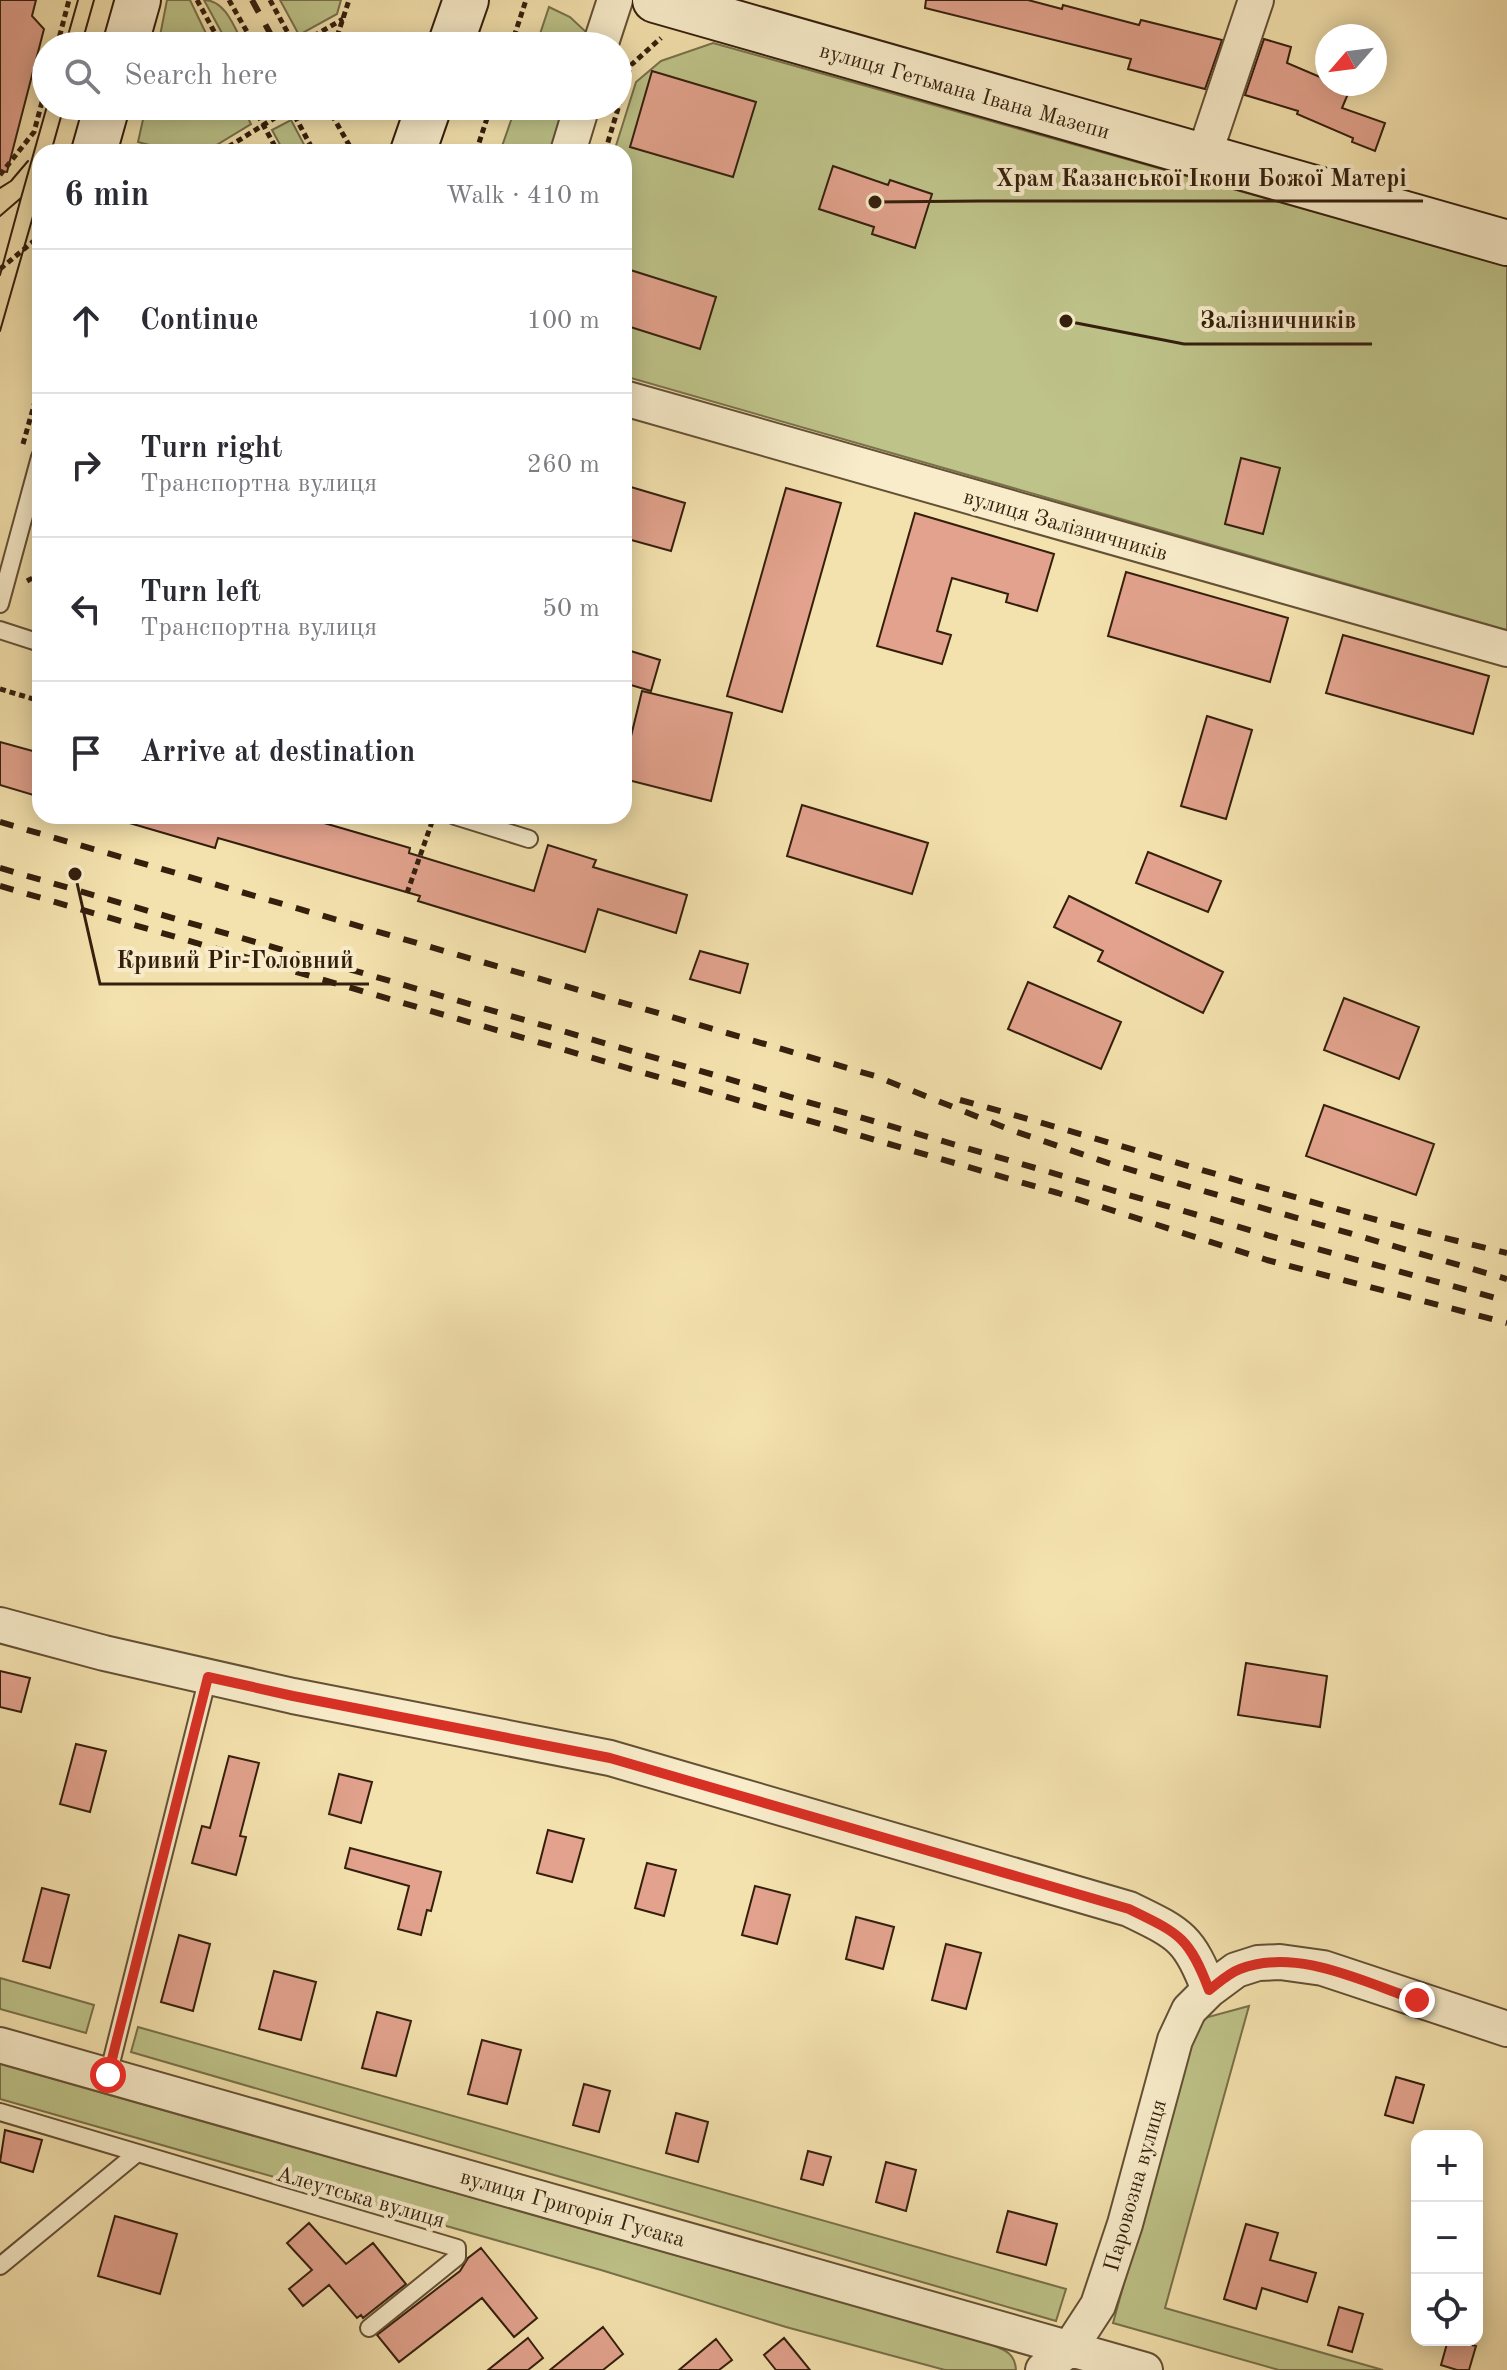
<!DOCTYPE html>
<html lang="en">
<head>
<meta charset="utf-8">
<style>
  body { margin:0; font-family:"Old Standard TT",serif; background:#f2f2f3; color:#2b2b33 }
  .controls { position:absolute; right:24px; bottom:24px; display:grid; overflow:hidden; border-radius:16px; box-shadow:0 4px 20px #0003 }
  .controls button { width:72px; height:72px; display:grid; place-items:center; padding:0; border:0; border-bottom:2px solid #e1e1e2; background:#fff; color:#2b2b33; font:40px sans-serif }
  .compass { position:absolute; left:1315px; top:24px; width:72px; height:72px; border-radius:50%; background:#fff; box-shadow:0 4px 20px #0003; rotate:242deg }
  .stop { position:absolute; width:24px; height:24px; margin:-18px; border:6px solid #d93025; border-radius:50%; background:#fff }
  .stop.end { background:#d93025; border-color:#fff; box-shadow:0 2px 8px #0008 }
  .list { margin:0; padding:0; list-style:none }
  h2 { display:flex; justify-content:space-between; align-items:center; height:104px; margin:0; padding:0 32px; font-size:34px }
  h2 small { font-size:26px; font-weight:400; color:#7c7c81 }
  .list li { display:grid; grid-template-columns:52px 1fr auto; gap:24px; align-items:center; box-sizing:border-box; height:144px; padding:0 32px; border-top:2px solid #e1e1e2 }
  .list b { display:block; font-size:30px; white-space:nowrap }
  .list p { margin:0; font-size:26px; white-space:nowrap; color:#7c7c81 }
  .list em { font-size:26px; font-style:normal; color:#7c7c81 }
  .icon { flex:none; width:44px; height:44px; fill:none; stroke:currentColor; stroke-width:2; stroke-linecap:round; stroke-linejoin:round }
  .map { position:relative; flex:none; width:1507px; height:2370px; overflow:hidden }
  .search { position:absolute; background:#fff; box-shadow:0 4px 20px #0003; left:32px; top:32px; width:600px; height:88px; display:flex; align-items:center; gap:20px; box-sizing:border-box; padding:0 28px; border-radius:44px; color:#7c7c81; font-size:30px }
  .panel { position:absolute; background:#fff; box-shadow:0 4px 20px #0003; left:32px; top:144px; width:600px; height:680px; border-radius:24px }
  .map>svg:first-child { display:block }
  .green { fill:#bec389; stroke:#79714b; stroke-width:2 }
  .building { fill:#e2a28d; stroke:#341f0d; stroke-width:2 }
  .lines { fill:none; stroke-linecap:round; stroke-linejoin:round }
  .lane-casing { stroke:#645035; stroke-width:20 }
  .street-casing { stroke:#645035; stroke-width:38 }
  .secondary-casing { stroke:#341f0d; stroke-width:48 }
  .path { stroke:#341f0d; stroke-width:5; stroke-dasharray:6 4; stroke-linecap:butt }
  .lane { stroke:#f8ecca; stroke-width:16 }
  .street { stroke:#f8ecca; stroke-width:34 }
  .secondary { stroke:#f8ecca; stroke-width:44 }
  .tram { stroke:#341f0d; stroke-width:2 }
  .rail { stroke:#341f0d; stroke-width:6; stroke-dasharray:14 14; stroke-linecap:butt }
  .route { stroke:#d93025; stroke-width:10 }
  .labels { text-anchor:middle; stroke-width:8; stroke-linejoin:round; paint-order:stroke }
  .street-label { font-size:22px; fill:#341f0d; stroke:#f8ecca }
  .leader { fill:none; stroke:#341f0d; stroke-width:3 }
  .callout-dot { fill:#341f0d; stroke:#f8ecca; stroke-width:3 }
  .callout-label { font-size:24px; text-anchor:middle; font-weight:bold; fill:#341f0d; stroke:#f8ecca; stroke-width:8; stroke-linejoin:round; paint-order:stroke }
</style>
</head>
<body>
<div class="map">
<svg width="1507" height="2370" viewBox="0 0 1507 2370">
  <rect width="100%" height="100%" fill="#f4e2ae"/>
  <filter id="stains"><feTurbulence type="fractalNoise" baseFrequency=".0025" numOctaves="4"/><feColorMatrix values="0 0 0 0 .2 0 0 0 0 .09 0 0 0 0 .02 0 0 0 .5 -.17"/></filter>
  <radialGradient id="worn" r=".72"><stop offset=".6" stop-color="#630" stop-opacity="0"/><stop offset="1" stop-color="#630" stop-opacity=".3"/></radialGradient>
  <!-- green -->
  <path class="green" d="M 167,0 L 190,0 L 212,46 L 158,46 Z
    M 204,0 C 226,0 235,29 244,46 L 229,46 Z
    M 280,0 L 341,0 L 337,14 L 299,35 Z
    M 549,7 L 570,17 L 586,32 L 584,46 L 536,46 Z
    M 713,43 L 1507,266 L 1507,630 L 624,376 L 624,152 L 614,152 L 636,82 L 661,61 Z
    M 146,106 L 242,106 L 251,124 L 205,152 L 176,152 L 138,142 Z
    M 516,106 L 568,106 L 555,152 L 500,152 Z
    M 291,120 L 308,152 L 284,152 L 272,130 Z
    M 0,1978 L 94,2005 L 86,2033 L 0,2009 Z
    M 1249,2006 L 1165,2308 L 1383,2370 L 1279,2370 L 1113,2323 L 1197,2020 Z
    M 138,2027 L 1066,2289 L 1056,2321 L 131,2052 Z
    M 0,2064 L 990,2344 C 1005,2350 1015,2353 1016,2370 L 945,2370 L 786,2327 L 601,2270 L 0,2099 Z"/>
  <!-- building -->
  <path class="building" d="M 0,0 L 36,0 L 32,16 L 44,29 L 7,172 L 0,171 Z
    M 926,0 L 1028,0 L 1062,9 L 1063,5 L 1139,25 L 1141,20 L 1222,40 L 1205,89 L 1128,69 L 1131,59 L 925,8 Z
    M 1264,39 L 1291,47 L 1287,63 L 1327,80 L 1327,84 L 1338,84 L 1350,89 L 1342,108 L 1385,123 L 1375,151 L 1352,142 L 1353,138 L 1297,114 L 1298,111 L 1245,95 Z
    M 652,71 L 756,102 L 733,177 L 630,147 Z
    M 833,166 L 888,185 L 890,180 L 932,194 L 915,248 L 872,234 L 874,227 L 819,209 Z
    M 624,268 L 716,297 L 700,349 L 624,325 Z
    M 1241,458 L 1280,468 L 1263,534 L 1225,524 Z
    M 624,485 L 685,503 L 671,551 L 624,538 Z
    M 786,488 L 841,503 L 782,712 L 727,696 Z
    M 915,513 L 1054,554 L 1037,611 L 1006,602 L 1008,594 L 952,578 L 937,631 L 951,635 L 942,664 L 877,646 Z
    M 1126,572 L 1288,618 L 1270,682 L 1108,636 Z
    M 1343,635 L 1489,676 L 1473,734 L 1326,693 Z
    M 624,649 L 660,660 L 651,691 L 624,683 Z
    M 642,691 L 732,713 L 711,801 L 624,779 L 624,765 Z
    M 1207,716 L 1252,730 L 1226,819 L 1181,806 Z
    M 0,742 L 40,753 L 40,797 L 0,785 Z
    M 802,805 L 928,843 L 912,894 L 787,856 Z
    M 127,816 L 300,816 L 410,848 L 409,853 L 534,891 L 548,845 L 596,860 L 593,867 L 687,895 L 676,933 L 598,909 L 585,952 L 418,901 L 420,896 L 218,838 L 215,848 L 126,822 Z
    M 1148,852 L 1221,881 L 1208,912 L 1136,883 Z
    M 1069,896 L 1223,972 L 1203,1013 L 1098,961 L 1103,951 L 1054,927 Z
    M 700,951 L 748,964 L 740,993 L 690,979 Z
    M 1028,982 L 1121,1022 L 1101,1069 L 1008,1029 Z
    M 1344,998 L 1419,1027 L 1399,1079 L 1324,1050 Z
    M 1324,1105 L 1434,1144 L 1416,1195 L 1306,1156 Z
    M 1246,1663 L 1327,1676 L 1320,1727 L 1238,1715 Z
    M 0,1671 L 30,1678 L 21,1712 L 0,1707 Z
    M 76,1744 L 106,1751 L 90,1812 L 60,1804 Z
    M 229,1756 L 259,1763 L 240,1836 L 246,1837 L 236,1875 L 192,1863 L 202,1826 L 210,1828 Z
    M 339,1774 L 372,1782 L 361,1823 L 329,1814 Z
    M 548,1830 L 584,1839 L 572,1882 L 537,1873 Z
    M 350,1848 L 441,1872 L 431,1911 L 427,1910 L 421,1935 L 398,1929 L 409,1886 L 345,1868 Z
    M 647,1863 L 676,1870 L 664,1916 L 635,1908 Z
    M 755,1886 L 790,1895 L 777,1944 L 742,1935 Z
    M 42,1888 L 69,1895 L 50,1968 L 23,1961 Z
    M 856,1917 L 894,1927 L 883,1969 L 846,1959 Z
    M 179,1935 L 210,1944 L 193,2011 L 161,2002 Z
    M 946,1944 L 981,1953 L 966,2009 L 932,2000 Z
    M 274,1971 L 316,1982 L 301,2040 L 259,2029 Z
    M 377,2012 L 411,2021 L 396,2076 L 362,2068 Z
    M 482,2040 L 521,2050 L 507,2104 L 468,2094 Z
    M 1396,2077 L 1424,2085 L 1413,2123 L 1385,2115 Z
    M 584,2084 L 610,2091 L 599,2132 L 573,2125 Z
    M 676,2113 L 708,2122 L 698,2162 L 666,2153 Z
    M 5,2130 L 42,2140 L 33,2172 L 0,2162 Z
    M 808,2151 L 831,2157 L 823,2185 L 801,2179 Z
    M 886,2162 L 916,2170 L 906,2211 L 876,2202 Z
    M 1008,2211 L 1057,2224 L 1046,2265 L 997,2252 Z
    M 115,2216 L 177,2234 L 160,2294 L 98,2276 Z
    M 309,2223 L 346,2264 L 373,2243 L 406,2284 L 363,2318 L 361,2315 L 357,2318 L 329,2285 L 303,2306 L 289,2289 L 312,2270 L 287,2243 Z
    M 1246,2224 L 1278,2233 L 1270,2260 L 1316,2273 L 1307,2302 L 1262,2288 L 1256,2309 L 1224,2299 Z
    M 481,2248 L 537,2318 L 514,2337 L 482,2298 L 399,2362 L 377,2335 L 460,2271 L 468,2258 Z
    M 1339,2307 L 1363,2314 L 1352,2352 L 1328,2345 Z
    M 603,2327 L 623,2354 L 603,2370 L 550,2370 Z
    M 528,2338 L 543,2358 L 528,2370 L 488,2370 Z
    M 784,2338 L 810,2370 L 776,2370 L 764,2355 Z
    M 716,2339 L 732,2360 L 719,2370 L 679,2370 Z
    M 1448,2340 L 1476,2346 L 1469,2370 L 1457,2370 L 1441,2365 Z"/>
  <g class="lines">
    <defs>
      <path id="lane" d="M 0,604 L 40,457
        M 0,630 L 40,643
        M 455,816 L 529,839
        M 108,2075 L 208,1677
        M 0,2112 L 457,2248 L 457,2257 L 369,2328
        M 0,2266 L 136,2154"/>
      <path id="street" d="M 600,46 L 615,0
        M 568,152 L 582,106
        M 1203,158 L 1256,0
        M 624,398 L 1507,649
        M 0,1625 L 104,1653 L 293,1696 L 610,1758 L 1129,1909 C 1178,1933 1189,1936 1209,1990 L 1236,1970 L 1258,1963 L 1280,1962 L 1323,1968 L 1507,2029
        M 0,2045 L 1145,2370
        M 1043,2370 L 1070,2348 L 1098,2305 L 1125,2224 L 1175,2040 L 1189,2010 L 1209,1990"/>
      <path id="secondary" d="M 655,0 L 1507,243
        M 125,46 L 138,0
        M 450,46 L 466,0
        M 94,152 L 107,106
        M 413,152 L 429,106"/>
    </defs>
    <!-- lane casing -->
    <use href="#lane" class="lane-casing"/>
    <!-- street casing -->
    <use href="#street" class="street-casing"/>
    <!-- secondary casing -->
    <use href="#secondary" class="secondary-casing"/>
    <!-- path -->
    <path class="path" d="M 197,0 L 222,46
      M 229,0 L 255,46
      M 270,0 L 295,46
      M 57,46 L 69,0
      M 296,46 L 343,19
      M 334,46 L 349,0
      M 511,46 L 526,0
      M 253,106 L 278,152
      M 327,106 L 353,152
      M 290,107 L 314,152
      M 220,152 L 294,106
      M 476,152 L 491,106
      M 605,152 L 631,65 L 661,38
      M 0,175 L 34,132 L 46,87
      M 0,269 L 40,236
      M 23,444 L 40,384
      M 27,581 L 40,574
      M 0,689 L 40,701
      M 407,893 L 432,822 L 414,816"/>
    <!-- lane -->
    <use href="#lane" class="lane"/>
    <!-- street -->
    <use href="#street" class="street"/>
    <!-- secondary -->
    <use href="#secondary" class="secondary"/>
    <!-- tram -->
    <path class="tram" d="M 65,46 L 78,0
      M 81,46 L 94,0
      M 51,152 L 64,106
      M 0,188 L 11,181 L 28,161
      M 0,216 L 21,198 L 47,106
      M 0,275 L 21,198
      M 0,331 L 40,192"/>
    <!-- rail -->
    <path class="rail" d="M 252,0 L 277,46
      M 0,822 L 875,1076 L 1011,1130 L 1111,1164 L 1507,1279
      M 0,868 L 1277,1238 L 1507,1301
      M 0,886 L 1058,1193 L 1267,1260 L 1507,1323
      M 960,1100 C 1143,1150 1323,1210 1507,1253"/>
  </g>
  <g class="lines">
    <!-- route -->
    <path class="route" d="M 108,2075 L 208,1677 L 293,1696 L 610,1758 L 1129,1909 C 1178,1933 1189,1936 1209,1990 C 1218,1983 1229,1973 1240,1969 C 1297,1947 1363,1982 1417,2000"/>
  </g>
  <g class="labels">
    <!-- street labels -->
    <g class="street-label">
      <text transform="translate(965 90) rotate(16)" y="8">вулиця Гетьмана Івана Мазепи</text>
      <text transform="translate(1066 524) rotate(16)" y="8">вулиця Залізничників</text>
      <text transform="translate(1134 2185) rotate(-74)" y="8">Паровозна вулиця</text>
      <text transform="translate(361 2196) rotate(16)" y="8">Алеутська вулиця</text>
      <text transform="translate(573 2207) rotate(16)" y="8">вулиця Григорія Гусака</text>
    </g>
  </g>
  <!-- callouts -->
  <path class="leader" d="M875 202L980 201H1423M1066 321L1184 344H1372M75 874L100 984H369"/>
  <g class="callout-dot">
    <circle cx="875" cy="202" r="8"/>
    <circle cx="1066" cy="321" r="8"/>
    <circle cx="75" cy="874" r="8"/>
  </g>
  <g class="callout-label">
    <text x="1201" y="186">Храм Казанської Ікони Божої Матері</text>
    <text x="1278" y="328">Залізничників</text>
    <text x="235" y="968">Кривий Ріг-Головний</text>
  </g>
  <rect width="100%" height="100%" filter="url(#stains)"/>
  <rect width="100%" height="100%" fill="url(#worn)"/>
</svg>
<div class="controls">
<button>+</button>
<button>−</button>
<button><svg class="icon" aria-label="locate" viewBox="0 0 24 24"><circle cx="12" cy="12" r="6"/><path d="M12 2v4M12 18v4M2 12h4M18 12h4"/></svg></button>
</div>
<svg class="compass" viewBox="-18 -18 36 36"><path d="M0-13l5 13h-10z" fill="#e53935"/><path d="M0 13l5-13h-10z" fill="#7c7c81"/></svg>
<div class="stop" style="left:108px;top:2075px"></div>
<div class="stop end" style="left:1417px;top:2000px"></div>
<div class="search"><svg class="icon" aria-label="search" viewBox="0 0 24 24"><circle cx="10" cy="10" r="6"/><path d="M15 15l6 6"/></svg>Search here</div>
<section class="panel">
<h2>6 min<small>Walk · 410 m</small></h2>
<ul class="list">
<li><svg class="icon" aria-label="ahead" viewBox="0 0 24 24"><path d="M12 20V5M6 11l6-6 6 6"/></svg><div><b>Continue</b></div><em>100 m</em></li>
<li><svg class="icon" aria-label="right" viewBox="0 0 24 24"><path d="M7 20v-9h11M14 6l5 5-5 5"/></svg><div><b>Turn right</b><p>Транспортна вулиця</p></div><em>260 m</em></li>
<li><svg class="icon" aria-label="left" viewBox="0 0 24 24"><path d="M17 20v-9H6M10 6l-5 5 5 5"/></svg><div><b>Turn left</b><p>Транспортна вулиця</p></div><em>50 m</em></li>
<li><svg class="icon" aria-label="arrive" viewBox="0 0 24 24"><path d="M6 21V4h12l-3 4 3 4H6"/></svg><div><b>Arrive at destination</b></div></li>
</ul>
</section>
</div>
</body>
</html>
